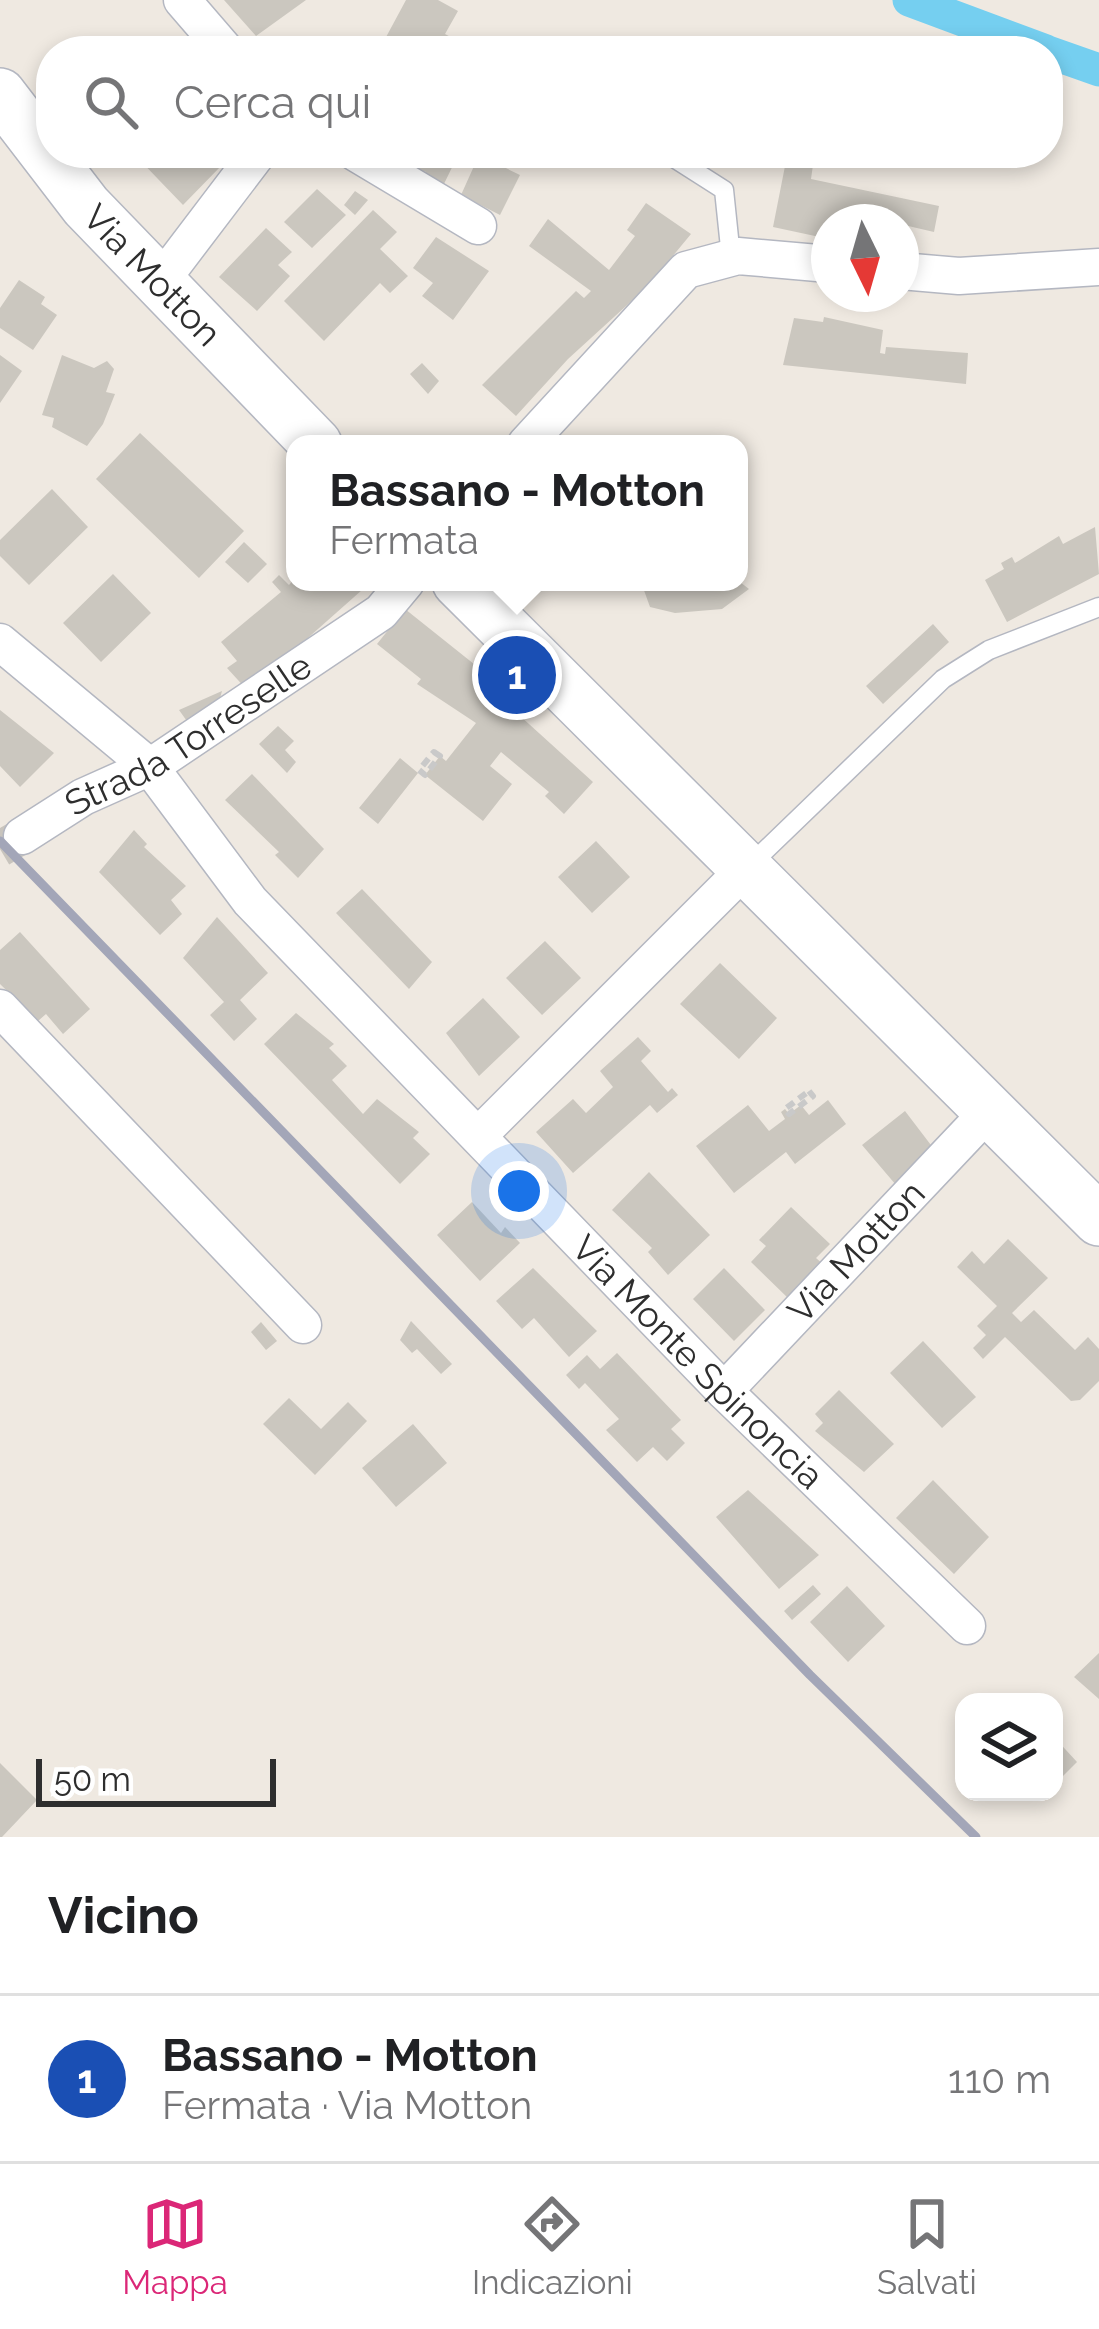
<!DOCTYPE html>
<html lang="it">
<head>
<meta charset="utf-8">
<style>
  body { margin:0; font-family:Raleway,sans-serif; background:#f2f2f2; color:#202124 }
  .controls { position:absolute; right:36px; bottom:36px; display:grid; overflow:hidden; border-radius:24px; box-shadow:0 6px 18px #0003 }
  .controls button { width:108px; height:108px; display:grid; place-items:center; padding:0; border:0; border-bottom:3px solid #e0e0e0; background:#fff; color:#202124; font:60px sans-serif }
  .compass { position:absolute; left:811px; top:204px; width:108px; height:108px; border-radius:50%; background:#fff; box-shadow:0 6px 18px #0003; rotate:175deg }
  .scale { position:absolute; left:36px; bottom:30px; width:240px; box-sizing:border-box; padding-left:12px; border:6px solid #2e2e2e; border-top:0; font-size:33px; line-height:42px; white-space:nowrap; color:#2e2e2e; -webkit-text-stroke:9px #fff; paint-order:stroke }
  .you { position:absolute; left:519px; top:1191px; width:42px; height:42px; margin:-30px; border:9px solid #fff; border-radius:50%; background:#1a73e8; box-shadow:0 0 0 18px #1a73e833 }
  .badge { display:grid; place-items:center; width:78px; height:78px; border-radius:50%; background:#db2777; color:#fff; font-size:39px; font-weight:700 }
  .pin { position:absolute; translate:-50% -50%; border:6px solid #fff; box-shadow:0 3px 12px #0006 }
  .popup { position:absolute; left:286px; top:435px; width:462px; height:156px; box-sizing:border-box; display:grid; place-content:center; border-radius:24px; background:#fff; filter:drop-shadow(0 3px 9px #0005); font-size:39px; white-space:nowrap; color:#757577 }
  .popup b { font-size:45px; color:#202124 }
  .popup::after { content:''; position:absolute; left:50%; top:100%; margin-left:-24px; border:24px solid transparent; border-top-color:#fff }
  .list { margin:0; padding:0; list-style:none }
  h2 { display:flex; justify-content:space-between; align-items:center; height:156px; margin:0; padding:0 48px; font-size:51px }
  h2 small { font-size:39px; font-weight:400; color:#757577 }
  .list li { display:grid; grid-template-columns:78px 1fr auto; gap:36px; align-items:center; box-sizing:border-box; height:168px; padding:0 48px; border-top:3px solid #e0e0e0 }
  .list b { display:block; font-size:45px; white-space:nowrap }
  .list p { margin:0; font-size:39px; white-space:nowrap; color:#757577 }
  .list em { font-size:39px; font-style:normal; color:#757577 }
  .icon { flex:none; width:66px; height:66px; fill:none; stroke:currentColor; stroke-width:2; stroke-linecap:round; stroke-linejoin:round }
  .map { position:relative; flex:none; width:1099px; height:1837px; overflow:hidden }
  .search { position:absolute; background:#fff; box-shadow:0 6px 18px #0003; left:36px; right:36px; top:36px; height:132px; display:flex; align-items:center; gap:30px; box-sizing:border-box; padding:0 42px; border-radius:48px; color:#757577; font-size:45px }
  .sheet { height:324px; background:#fff }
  nav { display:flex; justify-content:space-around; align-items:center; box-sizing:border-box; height:168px; border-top:3px solid #e0e0e0; background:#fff; font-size:33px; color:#757577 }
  nav a { display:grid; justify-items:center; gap:6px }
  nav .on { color:#db2777 }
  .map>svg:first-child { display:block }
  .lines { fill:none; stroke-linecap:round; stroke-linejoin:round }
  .canal { stroke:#75cff0; stroke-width:33 }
  .building { fill:#cbc7bf }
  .street-tunnel { stroke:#c8c4bd; stroke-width:36; stroke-dasharray:36 18; stroke-linecap:butt }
  .lane-casing { stroke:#b4b7c1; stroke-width:21 }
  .street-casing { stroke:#b4b7c1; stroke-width:39 }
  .secondary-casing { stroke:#b4b7c1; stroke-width:54 }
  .path { stroke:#c9c9c9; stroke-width:6; stroke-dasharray:9 6; stroke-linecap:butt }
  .lane { stroke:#fff; stroke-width:18 }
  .street { stroke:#fff; stroke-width:36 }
  .secondary { stroke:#fff; stroke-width:51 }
  .rail { stroke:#a3a6b8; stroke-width:9 }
  .labels { text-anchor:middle; stroke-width:12; stroke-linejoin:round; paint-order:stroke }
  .street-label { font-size:36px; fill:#2e2e2e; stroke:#fff }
</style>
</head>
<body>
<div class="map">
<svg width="1099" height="1837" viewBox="0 0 1099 1837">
  <rect width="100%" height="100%" fill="#efe9e1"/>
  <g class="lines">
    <!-- canal -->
    <path class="canal" d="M 909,0 L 1046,51
      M 1048,52 L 1099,70"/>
  </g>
  <!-- building -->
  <path class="building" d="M 224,0 L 306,0 L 256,36 Z
    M 406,0 L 438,0 L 458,11 L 445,34 L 477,51 L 408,51 L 385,39 Z
    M 133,153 L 209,153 L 221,166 L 183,205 Z
    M 376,153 L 459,153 L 442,188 L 423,178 L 426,172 Z
    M 479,155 L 520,175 L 500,215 L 461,195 Z
    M 786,161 L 813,165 L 811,179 L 939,206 L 934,232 L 874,218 L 829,222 L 829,239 L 773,227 Z
    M 317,189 L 346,215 L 312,248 L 284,222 Z
    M 355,191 L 368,200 L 355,215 L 344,205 Z
    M 646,203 L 691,234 L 648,286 L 568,359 L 516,416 L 482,385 L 576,291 L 584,298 L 591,291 L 529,246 L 548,219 L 609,270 L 635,236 L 627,230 Z
    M 373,210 L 397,232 L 380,249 L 408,276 L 390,293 L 380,283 L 324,341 L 284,301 Z
    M 266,228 L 292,252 L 278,265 L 290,276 L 257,311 L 219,277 Z
    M 436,237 L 489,271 L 453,320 L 422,296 L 433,283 L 413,268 Z
    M 19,280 L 45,297 L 41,304 L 57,315 L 33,350 L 0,328 L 0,308 Z
    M 824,317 L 883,330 L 880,353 L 885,354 L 886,347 L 968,353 L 966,384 L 783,365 L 794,318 L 823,322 Z
    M 0,355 L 22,371 L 0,403 Z
    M 62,355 L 94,368 L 107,361 L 114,369 L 106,392 L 115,394 L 103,424 L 87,446 L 52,427 L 54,418 L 42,415 Z
    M 422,363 L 439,381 L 428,394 L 410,374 Z
    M 140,433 L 244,531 L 199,578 L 96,479 Z
    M 52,489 L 88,527 L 29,585 L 0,556 L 0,540 Z
    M 1095,527 L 1099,574 L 1007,622 L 985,580 L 1004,569 L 1001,563 L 1012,557 L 1015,563 L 1059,536 L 1063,544 Z
    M 244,542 L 267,564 L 248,583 L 225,562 Z
    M 113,574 L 151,613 L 101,662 L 63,623 Z
    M 279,575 L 289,585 L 295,578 L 371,582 L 248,691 L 227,668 L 237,661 L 221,642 L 281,592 L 272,582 Z
    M 641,582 L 740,582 L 749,589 L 722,609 L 675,613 L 650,607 Z
    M 405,609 L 504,688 L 498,696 L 593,782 L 564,814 L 545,796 L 549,792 L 501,752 L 490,766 L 512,784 L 483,821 L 425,775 L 440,756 L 446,761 L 476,723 L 417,684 L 421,679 L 377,644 Z
    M 933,624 L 949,642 L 883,704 L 866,686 Z
    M 222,691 L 217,709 L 189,724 L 179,710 Z
    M 0,710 L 54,753 L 20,787 L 0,766 Z
    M 278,726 L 294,741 L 285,750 L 296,762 L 287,773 L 259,744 Z
    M 400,758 L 418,773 L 378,824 L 359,808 Z
    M 252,774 L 324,849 L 298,878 L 275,855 L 279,852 L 225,800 Z
    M 134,830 L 147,844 L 144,847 L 186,886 L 171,900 L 182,914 L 160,935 L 99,872 Z
    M 596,841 L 630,877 L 592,913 L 558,877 Z
    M 362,889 L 432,962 L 409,989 L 336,913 Z
    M 217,917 L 268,973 L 240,1000 L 257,1019 L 234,1041 L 210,1015 L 224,1002 L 183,958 Z
    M 20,932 L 90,1009 L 63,1034 L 46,1014 L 38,1021 L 0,984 L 0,950 Z
    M 545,941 L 581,978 L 542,1015 L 506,978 Z
    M 720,963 L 777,1018 L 739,1059 L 680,1004 Z
    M 483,998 L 520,1037 L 479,1076 L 446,1033 Z
    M 296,1013 L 334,1044 L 329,1048 L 347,1066 L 332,1080 L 363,1114 L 377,1099 L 419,1132 L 413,1138 L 430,1154 L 400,1184 L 264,1044 Z
    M 638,1037 L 651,1051 L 641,1061 L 668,1092 L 672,1088 L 678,1095 L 657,1113 L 650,1105 L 573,1173 L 536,1132 L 573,1099 L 586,1113 L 613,1087 L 600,1071 Z
    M 828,1100 L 846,1124 L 795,1164 L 786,1152 L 734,1193 L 696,1146 L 748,1105 L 769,1131 L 785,1119 L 781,1112 L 785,1109 L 789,1114 L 801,1105 L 809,1115 Z
    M 905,1111 L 937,1153 L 896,1185 L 862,1145 Z
    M 649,1172 L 710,1235 L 668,1275 L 648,1252 L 652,1248 L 612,1210 Z
    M 472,1202 L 501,1233 L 505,1227 L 520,1243 L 480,1281 L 437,1235 Z
    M 791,1207 L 830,1244 L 816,1258 L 824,1265 L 790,1300 L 751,1262 L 766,1246 L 759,1240 Z
    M 1008,1239 L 1048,1278 L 1012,1313 L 1021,1322 L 1034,1310 L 1075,1350 L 1088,1337 L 1099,1349 L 1099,1381 L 1080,1400 L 1071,1401 L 1005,1337 L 983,1359 L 973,1348 L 986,1335 L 977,1326 L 997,1306 L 957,1267 L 972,1251 L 984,1264 Z
    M 533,1268 L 597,1331 L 569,1357 L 534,1318 L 522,1329 L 496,1301 Z
    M 724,1268 L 765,1310 L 734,1341 L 693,1299 Z
    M 411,1321 L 452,1364 L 441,1374 L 417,1349 L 412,1353 L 400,1340 Z
    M 261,1322 L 277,1341 L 266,1350 L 251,1332 Z
    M 923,1341 L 976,1397 L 942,1428 L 890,1373 Z
    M 617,1353 L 681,1420 L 671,1429 L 685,1443 L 667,1461 L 653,1447 L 637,1462 L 606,1430 L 619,1419 L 585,1383 L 579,1389 L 566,1375 L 587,1355 L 600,1369 Z
    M 839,1390 L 894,1444 L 864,1472 L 815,1431 L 823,1423 L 815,1414 Z
    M 289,1398 L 321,1429 L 348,1402 L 367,1421 L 315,1475 L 263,1424 Z
    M 413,1424 L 447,1463 L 396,1507 L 362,1468 Z
    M 933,1480 L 989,1537 L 954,1574 L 896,1518 Z
    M 748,1490 L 819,1555 L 779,1589 L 716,1517 Z
    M 813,1585 L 821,1594 L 792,1620 L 784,1611 Z
    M 847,1586 L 885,1626 L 848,1662 L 810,1622 Z
    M 1099,1653 L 1099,1699 L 1074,1677 Z
    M 1054,1737 L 1077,1762 L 1054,1785 Z
    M 0,1763 L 37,1800 L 2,1837 L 0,1837 Z"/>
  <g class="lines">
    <!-- street-tunnel -->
    <path class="street-tunnel" d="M 0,849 L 22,836"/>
    <defs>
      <path id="lane" d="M 666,153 L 724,190 L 731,257
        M 747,868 L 943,679 L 989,650 L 1099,607"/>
      <g id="street">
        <path d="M 182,0 L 226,51"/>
        <path d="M 356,153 L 478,226"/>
        <path d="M 901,271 L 959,276 L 1099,267"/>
        <path d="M 160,282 L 258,153"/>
        <path d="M 526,444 L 686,270 L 738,256 L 829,264"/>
        <path id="s1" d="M 0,642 L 150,767 L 250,901 L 724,1391 L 967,1626"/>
        <path id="s2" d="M 22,836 L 83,797 L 150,767 L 381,612 L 406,582"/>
        <path d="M 0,1008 L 303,1325"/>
        <path d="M 478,1136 L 744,870"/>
        <path id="s3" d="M 724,1391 L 989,1111"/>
      </g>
      <g id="secondary">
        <path id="s4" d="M 0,94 L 86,206 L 316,444"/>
        <path d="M 458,582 L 1099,1220"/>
      </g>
    </defs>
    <!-- lane casing -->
    <use href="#lane" class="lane-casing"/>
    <!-- street casing -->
    <use href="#street" class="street-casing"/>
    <!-- secondary casing -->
    <use href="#secondary" class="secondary-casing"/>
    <!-- path -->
    <path class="path" d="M 434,752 L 440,756 L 425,775 L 419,770 Z
      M 809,1091 L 813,1096 L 789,1114 L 785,1109 Z"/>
    <!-- lane -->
    <use href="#lane" class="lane"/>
    <!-- street -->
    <use href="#street" class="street"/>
    <!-- secondary -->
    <use href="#secondary" class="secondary"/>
    <!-- rail -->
    <path class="rail" d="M 0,841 L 810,1675 L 976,1837"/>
  </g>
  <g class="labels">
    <!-- street labels -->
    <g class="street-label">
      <text dy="13" stroke="none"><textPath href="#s4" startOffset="237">Via Motton</textPath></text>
      <text dy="13" stroke="none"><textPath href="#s2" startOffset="195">Strada Torreselle</textPath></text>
      <text dy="13" stroke="none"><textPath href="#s3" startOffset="192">Via Motton</textPath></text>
      <text dy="13" stroke="none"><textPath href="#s1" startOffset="1005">Via Monte Spinoncia</textPath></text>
    </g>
  </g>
</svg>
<div class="controls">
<button><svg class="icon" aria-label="layers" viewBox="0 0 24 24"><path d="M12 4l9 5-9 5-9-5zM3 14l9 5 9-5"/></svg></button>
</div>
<svg class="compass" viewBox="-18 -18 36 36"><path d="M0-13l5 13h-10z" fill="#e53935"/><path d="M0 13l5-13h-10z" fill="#757577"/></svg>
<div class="scale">50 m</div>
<div class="you"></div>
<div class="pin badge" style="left:517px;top:675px;background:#1a4fb4">1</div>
<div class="popup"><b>Bassano - Motton</b>Fermata</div>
<div class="search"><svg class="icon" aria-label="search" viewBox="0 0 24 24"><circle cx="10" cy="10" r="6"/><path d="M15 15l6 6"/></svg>Cerca qui</div>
</div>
<section class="sheet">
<h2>Vicino<small></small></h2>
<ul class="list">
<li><span class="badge" style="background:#1a4fb4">1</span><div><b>Bassano - Motton</b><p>Fermata · Via Motton</p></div><em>110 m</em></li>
</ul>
</section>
<nav>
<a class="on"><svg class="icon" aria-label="map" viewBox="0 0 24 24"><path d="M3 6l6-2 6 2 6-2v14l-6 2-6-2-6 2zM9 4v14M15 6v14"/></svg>Mappa</a>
<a><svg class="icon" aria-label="directions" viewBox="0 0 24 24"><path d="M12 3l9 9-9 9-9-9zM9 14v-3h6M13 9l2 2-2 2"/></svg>Indicazioni</a>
<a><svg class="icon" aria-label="saved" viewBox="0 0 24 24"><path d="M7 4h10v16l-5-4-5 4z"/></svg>Salvati</a>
</nav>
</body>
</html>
